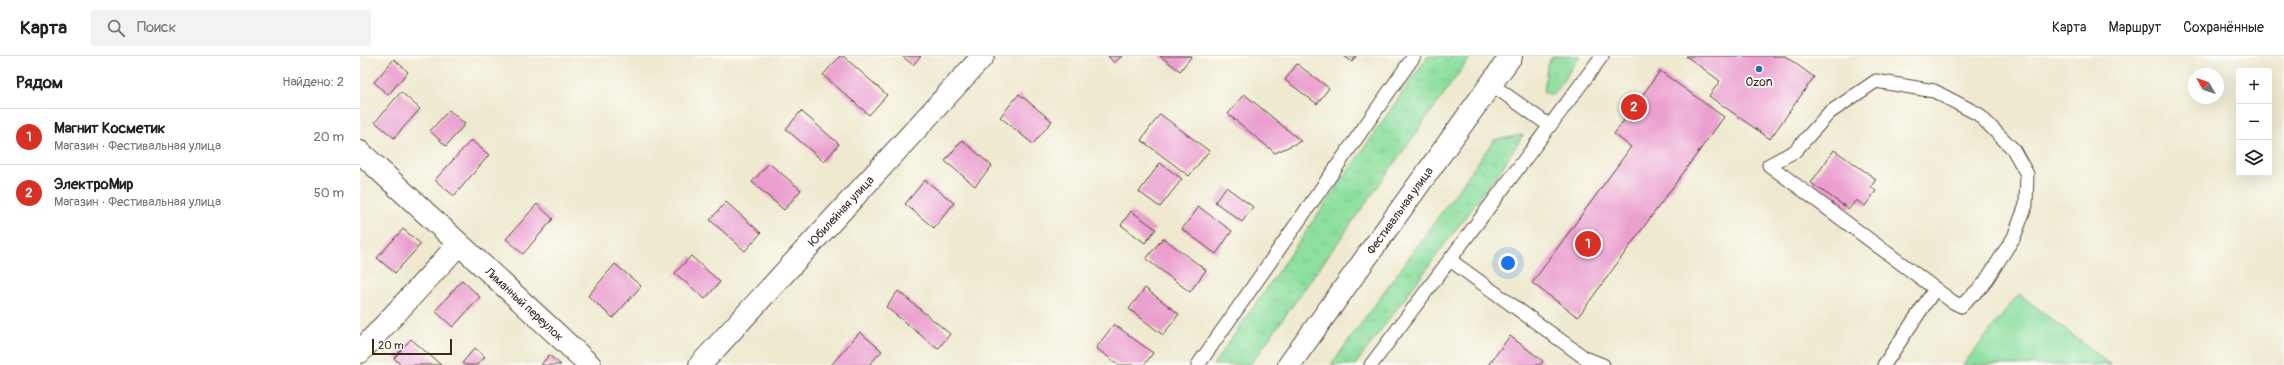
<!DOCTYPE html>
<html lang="ru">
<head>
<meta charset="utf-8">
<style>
  body { margin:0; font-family:Pangolin,sans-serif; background:#f2f2f2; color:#202124 }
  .controls { position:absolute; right:12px; top:12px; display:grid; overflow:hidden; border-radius:4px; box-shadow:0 4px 16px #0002 }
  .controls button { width:36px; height:36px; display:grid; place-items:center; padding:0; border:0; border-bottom:1px solid #e0e0e0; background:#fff; color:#202124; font:20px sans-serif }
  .compass { position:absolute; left:1828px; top:12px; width:36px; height:36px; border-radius:50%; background:#fff; box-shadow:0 4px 16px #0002; rotate:310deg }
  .scale { position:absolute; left:12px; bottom:10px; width:80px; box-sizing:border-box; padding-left:4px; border:2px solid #3b2a1e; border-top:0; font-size:11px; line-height:14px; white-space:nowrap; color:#3b2a1e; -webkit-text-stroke:3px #fdfcf7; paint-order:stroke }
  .you { position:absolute; left:1148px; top:207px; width:14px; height:14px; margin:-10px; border:3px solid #fff; border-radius:50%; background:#1a73e8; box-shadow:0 0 0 6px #1a73e833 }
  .badge { display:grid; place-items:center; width:26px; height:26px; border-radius:50%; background:#d93025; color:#fff; font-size:13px; font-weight:700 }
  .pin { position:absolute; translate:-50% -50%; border:2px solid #fff; box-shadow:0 1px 4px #0006 }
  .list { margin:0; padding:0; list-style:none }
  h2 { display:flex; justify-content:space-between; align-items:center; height:52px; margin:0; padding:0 16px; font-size:17px }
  h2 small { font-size:13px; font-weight:400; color:#757577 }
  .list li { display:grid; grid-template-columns:26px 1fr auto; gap:12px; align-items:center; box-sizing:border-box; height:56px; padding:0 16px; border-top:1px solid #e0e0e0 }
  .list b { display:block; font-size:15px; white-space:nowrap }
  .list p { margin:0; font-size:13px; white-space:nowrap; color:#757577 }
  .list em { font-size:13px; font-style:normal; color:#757577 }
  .icon { flex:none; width:22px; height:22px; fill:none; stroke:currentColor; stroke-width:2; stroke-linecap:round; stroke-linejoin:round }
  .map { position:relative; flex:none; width:1924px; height:309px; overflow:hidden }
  header { display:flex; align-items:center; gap:24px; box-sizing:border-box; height:56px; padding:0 20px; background:#fff; border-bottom:1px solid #e0e0e0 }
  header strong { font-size:19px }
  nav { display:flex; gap:22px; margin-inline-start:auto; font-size:14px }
  .search { width:280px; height:36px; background:#f2f2f2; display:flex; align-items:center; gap:10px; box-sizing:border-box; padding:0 14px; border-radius:4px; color:#757577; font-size:15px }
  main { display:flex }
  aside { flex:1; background:#fff }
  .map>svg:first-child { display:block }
  .grass { fill:url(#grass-tufts); stroke:#64845e }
  .pitch { fill:#8ddf9f; stroke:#64845e }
  .building { fill:#ea9fcf }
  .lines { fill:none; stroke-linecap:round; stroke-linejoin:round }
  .lane-casing { stroke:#564739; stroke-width:15 }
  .street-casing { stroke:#564739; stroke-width:24 }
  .primary-casing { stroke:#564739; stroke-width:24 }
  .lane { stroke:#fff; stroke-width:13 }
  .street { stroke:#fff; stroke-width:22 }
  .primary { stroke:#fff; stroke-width:22 }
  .poi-dot { fill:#1f6fb2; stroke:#fdfcf7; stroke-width:1.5 }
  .labels { text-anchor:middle; stroke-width:3.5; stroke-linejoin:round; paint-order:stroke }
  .poi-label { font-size:12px; fill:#3b2a1e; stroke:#fdfcf7 }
  .street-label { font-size:12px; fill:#3b2a1e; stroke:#fdfcf7 }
</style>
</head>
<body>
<header>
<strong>Карта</strong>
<div class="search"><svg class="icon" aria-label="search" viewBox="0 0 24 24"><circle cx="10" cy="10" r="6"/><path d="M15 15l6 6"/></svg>Поиск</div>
<nav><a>Карта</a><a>Маршрут</a><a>Сохранённые</a></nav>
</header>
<main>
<aside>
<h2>Рядом<small>Найдено: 2</small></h2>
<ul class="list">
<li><span class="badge">1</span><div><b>Магнит Косметик</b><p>Магазин · Фестивальная улица</p></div><em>20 m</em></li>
<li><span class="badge">2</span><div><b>ЭлектроМир</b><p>Магазин · Фестивальная улица</p></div><em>50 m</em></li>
</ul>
</aside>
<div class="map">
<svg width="1924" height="309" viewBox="0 0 1924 309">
  <defs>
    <pattern id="grass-tufts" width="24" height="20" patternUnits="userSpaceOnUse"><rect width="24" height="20" fill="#8ddf9f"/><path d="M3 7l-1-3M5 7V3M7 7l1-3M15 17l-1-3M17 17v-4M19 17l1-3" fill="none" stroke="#7bc088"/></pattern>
  </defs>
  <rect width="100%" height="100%" fill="#fdfcf7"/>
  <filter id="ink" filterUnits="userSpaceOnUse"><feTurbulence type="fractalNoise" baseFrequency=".025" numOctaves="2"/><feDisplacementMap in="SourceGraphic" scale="8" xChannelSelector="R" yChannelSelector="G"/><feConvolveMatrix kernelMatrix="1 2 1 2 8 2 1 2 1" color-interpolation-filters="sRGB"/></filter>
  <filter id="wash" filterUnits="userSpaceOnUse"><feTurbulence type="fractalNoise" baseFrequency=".012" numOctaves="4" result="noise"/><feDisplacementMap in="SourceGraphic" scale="16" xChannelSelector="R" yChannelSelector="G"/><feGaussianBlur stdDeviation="0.9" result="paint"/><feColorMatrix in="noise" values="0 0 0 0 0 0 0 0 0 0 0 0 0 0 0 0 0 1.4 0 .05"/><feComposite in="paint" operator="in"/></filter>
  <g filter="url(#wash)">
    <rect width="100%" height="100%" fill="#eee9cf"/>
    <!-- grass -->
    <path class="grass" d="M 1068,0 L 1111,0 L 890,309 L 853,309 Z
      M 1193,0 L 1220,0 L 1193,39 L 1184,37 L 1187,9 Z
      M 1163,79 L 1144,109 L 995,309 L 971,309 L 1134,84 Z"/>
    <!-- pitch -->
    <path class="pitch" d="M 1659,238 L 1751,309 L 1603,309 Z"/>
    <g id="blocks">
      <!-- building -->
      <path class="building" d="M 480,0 L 483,0 L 527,39 L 509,59 L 463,19 Z
        M 542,0 L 561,0 L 553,9 Z
        M 748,0 L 762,0 L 754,7 Z
        M 800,0 L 832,0 L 820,15 Z
        M 984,0 L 996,0 L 992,6 Z
        M 1326,0 L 1425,0 L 1454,21 L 1410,83 L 1349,40 L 1360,25 Z
        M 34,3 L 48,16 L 28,39 L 14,26 Z
        M 937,8 L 969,32 L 957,48 L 925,24 Z
        M 1300,15 L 1364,61 L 1218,261 L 1172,227 L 1271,91 L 1254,78 Z
        M 41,36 L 60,53 L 34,82 L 15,66 Z
        M 659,38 L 692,65 L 673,88 L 640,61 Z
        M 884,38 L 941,85 L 915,97 L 868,58 Z
        M 89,54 L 105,68 L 86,90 L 70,75 Z
        M 441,55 L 479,88 L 464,106 L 426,73 Z
        M 800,58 L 849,95 L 829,120 L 781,84 Z
        M 111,84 L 129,99 L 94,140 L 75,124 Z
        M 602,84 L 632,110 L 615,130 L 585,105 Z
        M 1474,94 L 1516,123 L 1511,131 L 1516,135 L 1505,150 L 1496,144 L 1489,153 L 1451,127 Z
        M 409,107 L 441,134 L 424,154 L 392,126 Z
        M 800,107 L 822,123 L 800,151 L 779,136 Z
        M 565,124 L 594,147 L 574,172 L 545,148 Z
        M 866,131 L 893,151 L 882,166 L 855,146 Z
        M 366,146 L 401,177 L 385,195 L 350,164 Z
        M 177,148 L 193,163 L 163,198 L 146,183 Z
        M 839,151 L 872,175 L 856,198 L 822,173 Z
        M 771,155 L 796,173 L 785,187 L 761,169 Z
        M 43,173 L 61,188 L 35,217 L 17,202 Z
        M 803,182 L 846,214 L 830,236 L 786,203 Z
        M 331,200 L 360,226 L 345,243 L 315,217 Z
        M 255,208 L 281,230 L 253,262 L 228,240 Z
        M 102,224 L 120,241 L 93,271 L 75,255 Z
        M 785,232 L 819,258 L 803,279 L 769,253 Z
        M 538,235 L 590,278 L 578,293 L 526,251 Z
        M 754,268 L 793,297 L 784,309 L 759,309 L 736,292 Z
        M 500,276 L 522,295 L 509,309 L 471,309 Z
        M 1150,280 L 1183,305 L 1180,309 L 1128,309 Z
        M 51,283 L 81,309 L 41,309 L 34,302 Z
        M 115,292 L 125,301 L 117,309 L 105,309 L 102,307 Z
        M 189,299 L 201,309 L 181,309 Z"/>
    </g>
  </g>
  <g filter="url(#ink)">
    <use href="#blocks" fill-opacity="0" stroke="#564739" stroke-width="1"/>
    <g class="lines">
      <defs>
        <path id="lane" d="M 1516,25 L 1574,35 L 1618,58 L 1653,93 L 1667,118 L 1666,149 L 1654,181 L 1623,229 L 1601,250 L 1593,246 L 1409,109 L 1435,95 L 1469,57 Z
          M 1131,28 L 1190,70
          M 1090,204 L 1225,302 L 1243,309
          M 838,309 L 1054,0
          M 1011,309 L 1242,0
          M 1524,309 L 1575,233"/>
        <g id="street">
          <path id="s1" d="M 0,96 L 230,309"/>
          <path d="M 0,296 L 99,188"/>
          <path id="s2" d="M 340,309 L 623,0"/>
        </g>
        <g id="primary">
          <path id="s3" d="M 929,309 L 1151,0"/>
        </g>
      </defs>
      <!-- lane casing -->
      <use href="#lane" class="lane-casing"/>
      <!-- street casing -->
      <use href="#street" class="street-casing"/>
      <!-- primary casing -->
      <use href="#primary" class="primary-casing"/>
      <!-- lane -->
      <use href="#lane" class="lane"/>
      <!-- street -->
      <use href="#street" class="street"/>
      <!-- primary -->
      <use href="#primary" class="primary"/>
    </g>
  </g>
  <!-- markers -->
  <circle class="poi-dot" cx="1399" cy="13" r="4"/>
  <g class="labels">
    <!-- poi labels -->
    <g class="poi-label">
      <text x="1399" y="30">Ozon</text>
    </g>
    <!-- street labels -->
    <g class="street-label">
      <text dy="4" stroke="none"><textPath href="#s3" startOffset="190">Фестивальная улица</textPath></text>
      <text dy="4" stroke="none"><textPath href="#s2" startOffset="209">Юбилейная улица</textPath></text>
      <text dy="4" stroke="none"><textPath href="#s1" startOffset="224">Лиманный переулок</textPath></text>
    </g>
  </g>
</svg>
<div class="controls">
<button>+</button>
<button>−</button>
<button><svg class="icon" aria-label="layers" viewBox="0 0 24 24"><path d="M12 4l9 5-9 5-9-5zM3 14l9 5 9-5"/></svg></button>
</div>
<svg class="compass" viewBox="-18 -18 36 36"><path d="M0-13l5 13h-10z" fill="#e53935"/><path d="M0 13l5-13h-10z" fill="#757577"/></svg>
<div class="scale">20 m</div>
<div class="you"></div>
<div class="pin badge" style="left:1228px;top:188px">1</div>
<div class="pin badge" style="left:1274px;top:51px">2</div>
</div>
</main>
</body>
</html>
